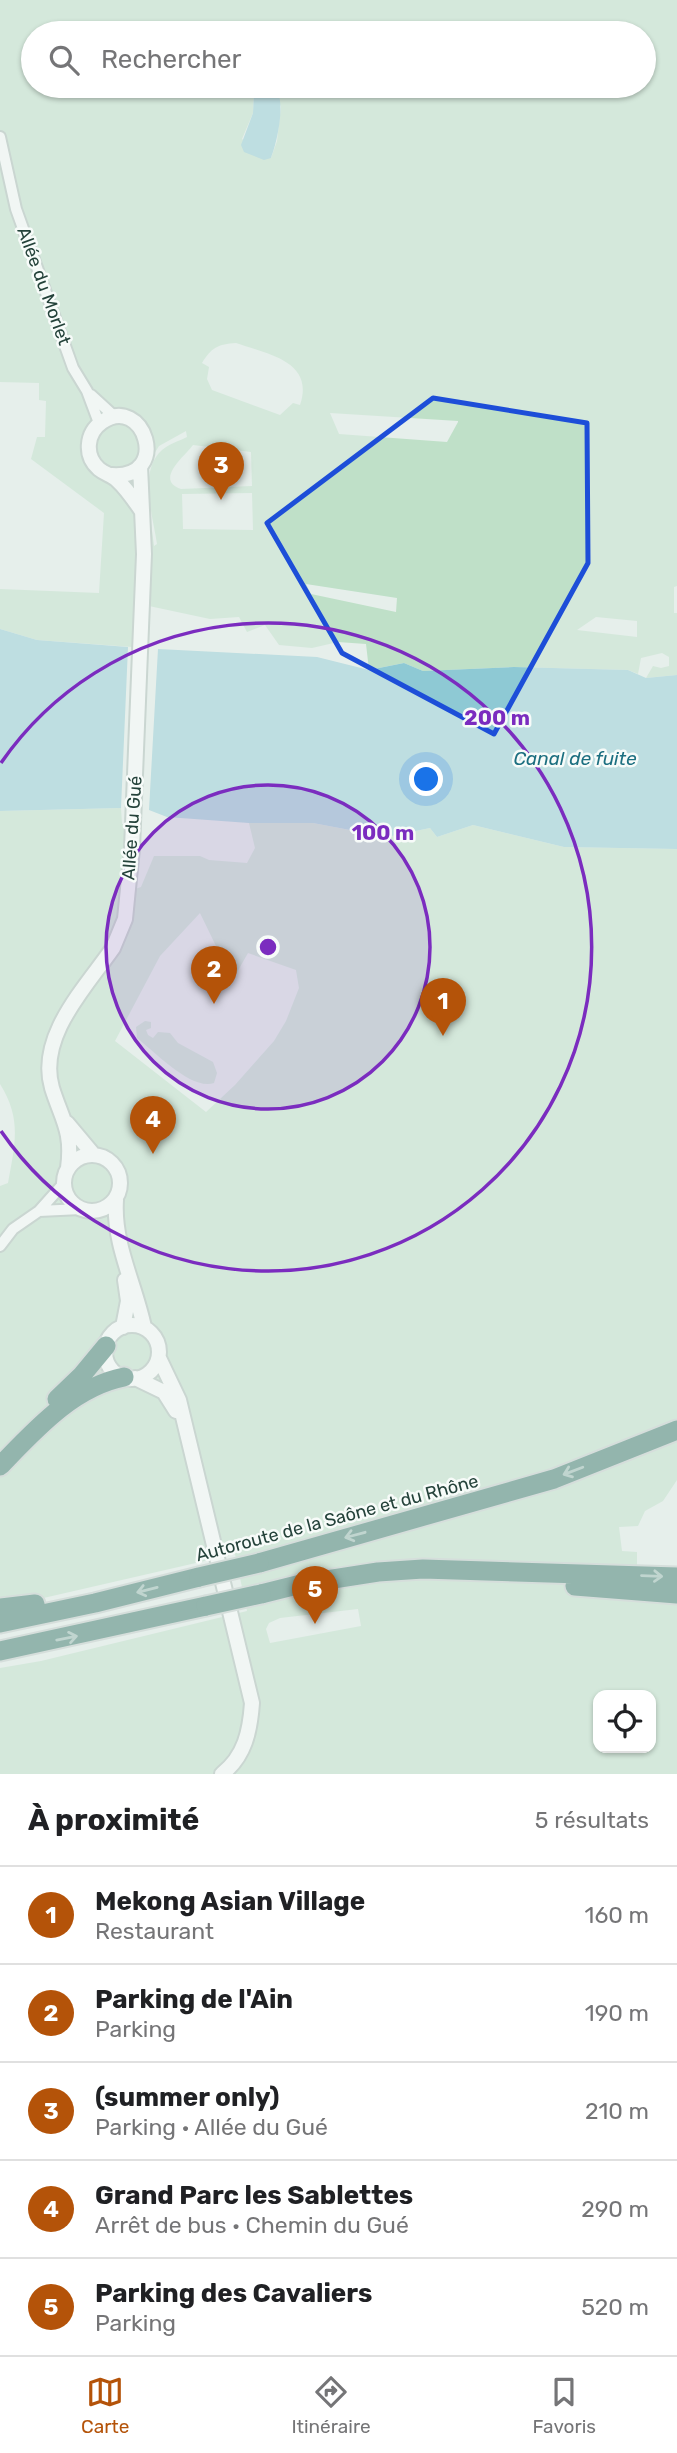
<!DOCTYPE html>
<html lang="fr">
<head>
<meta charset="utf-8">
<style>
  body { margin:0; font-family:Rubik,sans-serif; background:#f6f6f6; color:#202124 }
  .controls { position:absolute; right:21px; bottom:21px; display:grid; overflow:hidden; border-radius:14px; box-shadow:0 2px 5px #0004 }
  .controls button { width:63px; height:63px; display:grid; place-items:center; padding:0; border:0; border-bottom:2px solid #e0e0e0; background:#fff; color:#202124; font:35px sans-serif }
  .you { position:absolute; left:427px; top:780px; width:24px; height:24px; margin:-18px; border:5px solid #fff; border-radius:50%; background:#1a73e8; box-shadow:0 0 0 10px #1a73e833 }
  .badge { display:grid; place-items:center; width:46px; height:46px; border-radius:50%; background:#b45309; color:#fff; font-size:23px; font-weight:700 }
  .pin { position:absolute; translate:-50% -58px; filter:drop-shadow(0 2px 4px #0008) }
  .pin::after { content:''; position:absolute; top:37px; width:24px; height:21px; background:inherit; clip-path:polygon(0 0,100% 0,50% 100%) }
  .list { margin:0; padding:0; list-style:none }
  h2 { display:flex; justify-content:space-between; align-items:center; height:91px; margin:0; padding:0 28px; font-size:30px }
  h2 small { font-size:23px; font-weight:400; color:#757577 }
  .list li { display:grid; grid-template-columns:46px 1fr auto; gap:21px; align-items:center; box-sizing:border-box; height:98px; padding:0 28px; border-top:2px solid #e0e0e0 }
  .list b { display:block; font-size:26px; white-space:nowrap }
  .list p { margin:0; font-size:23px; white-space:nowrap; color:#757577 }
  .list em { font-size:23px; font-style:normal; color:#757577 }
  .icon { flex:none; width:38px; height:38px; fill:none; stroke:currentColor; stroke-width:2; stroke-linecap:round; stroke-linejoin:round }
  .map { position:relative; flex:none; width:677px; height:1774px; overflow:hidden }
  .search { position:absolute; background:#fff; box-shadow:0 2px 5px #0004; left:21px; right:21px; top:21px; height:77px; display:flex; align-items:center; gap:18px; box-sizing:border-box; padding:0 24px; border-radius:38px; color:#757577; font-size:26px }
  .sheet { height:581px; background:#fff }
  nav { display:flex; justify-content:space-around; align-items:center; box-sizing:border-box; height:98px; border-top:2px solid #e0e0e0; background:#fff; font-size:19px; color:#757577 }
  nav a { display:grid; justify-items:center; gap:4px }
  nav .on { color:#b45309 }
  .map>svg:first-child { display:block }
  .green { fill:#bfe0c8; fill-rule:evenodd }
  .water { fill:#8ec9d4 }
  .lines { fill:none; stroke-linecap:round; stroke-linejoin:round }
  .minor-casing { stroke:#a8b8b2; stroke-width:14 }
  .tertiary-casing { stroke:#a8b8b2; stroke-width:18 }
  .motorway-casing { stroke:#c2cac8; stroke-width:23 }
  .minor { stroke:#fff; stroke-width:10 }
  .tertiary { stroke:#fff; stroke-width:14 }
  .motorway { stroke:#2f6f62; stroke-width:19 }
  .motorway-bridge-casing { stroke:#c2cac8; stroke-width:23; stroke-linecap:butt }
  .motorway-bridge { stroke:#2f6f62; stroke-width:19 }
  .oneway { stroke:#93b5ae }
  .marked { fill:none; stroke:#1d4ed8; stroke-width:5; stroke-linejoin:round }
  .ring { fill:none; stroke:#7b2cbf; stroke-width:3.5 }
  .labels { text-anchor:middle; stroke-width:5; stroke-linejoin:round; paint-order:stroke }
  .street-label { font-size:18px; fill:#24423a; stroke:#f7fbf9 }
  .water-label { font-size:19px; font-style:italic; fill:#1c6f80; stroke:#f7fbf9 }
  .centre { fill:#7b2cbf; stroke:#f7fbf9; stroke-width:3.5 }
  .ring-label { font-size:21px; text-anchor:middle; font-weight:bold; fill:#7b2cbf; stroke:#f7fbf9; stroke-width:5; stroke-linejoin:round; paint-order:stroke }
</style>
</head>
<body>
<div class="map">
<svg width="677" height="1774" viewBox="0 0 677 1774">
  <rect width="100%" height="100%" fill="#e6efeb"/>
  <!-- green -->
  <path class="green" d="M 0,0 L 677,0 L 677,586 L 674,587 L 674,613 L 677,613 L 677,675 L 646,678 L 653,666 L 661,668 L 669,666 L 669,657 L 662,653 L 641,658 L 638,674 L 628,670 L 514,667 L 423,671 L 404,663 L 369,670 L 366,644 L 338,642 L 312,648 L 279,645 L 265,625 L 247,632 L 239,617 L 210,619 L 149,606 L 146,648 L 37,640 L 0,629 L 0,589 L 99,593 L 104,513 L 31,459 L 37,437 L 45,437 L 46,401 L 39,400 L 39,383 L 0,382 ZM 428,23 L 432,33 L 644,33 L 644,86 L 33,86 L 33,33 L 424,33 ZM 260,86 L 273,88 L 281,107 L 277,141 L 271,158 L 242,139 L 253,113 L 254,90 ZM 236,343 C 267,354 315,361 300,405 L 293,403 L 280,415 L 212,390 L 207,379 L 209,367 L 202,363 C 211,348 218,344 236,343 ZM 330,413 L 458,421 L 458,422 L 447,442 L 339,434 ZM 186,431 L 187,437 C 179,441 169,444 162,450 C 138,471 153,516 157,544 L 154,546 L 149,508 L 147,465 L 159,446 ZM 193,445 L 251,452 L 252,486 L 181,489 C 154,480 185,456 193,445 ZM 252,493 L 253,530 L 183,529 L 182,494 ZM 306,584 L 397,598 L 396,612 L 311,594 ZM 596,617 L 637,621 L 637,637 L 577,630 Z
    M 121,808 L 122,824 L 139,824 L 135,889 L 141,887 L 154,856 L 200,856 L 209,860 L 247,863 L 255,848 L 249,823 L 313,823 L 387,837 L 430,828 L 437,837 L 473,825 L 564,847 L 677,849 L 677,1480 L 663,1501 L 645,1511 L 638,1526 L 619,1527 L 622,1551 L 637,1552 L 637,1569 L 677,1569 L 677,1774 L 0,1774 L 0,1668 L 41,1661 L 247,1611 L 235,1554 L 0,1608 L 0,1186 L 8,1183 C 15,1144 22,1119 0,1084 L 0,811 ZM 200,913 L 216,946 L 197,966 L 206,975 L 236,974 L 248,953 L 296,970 L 299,988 L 286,1021 L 274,1041 L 235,1085 L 206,1112 L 115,1041 L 160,956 ZM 358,1609 L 361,1626 L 270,1643 L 266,1629 L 269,1623 L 280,1618 ZM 598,1695 L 651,1695 L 651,1748 L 598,1748 Z
    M 145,1021 L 151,1022 L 151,1028 L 146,1030 L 148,1035 L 153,1038 L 158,1032 L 170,1033 L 178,1043 L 213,1062 L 217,1073 L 214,1083 C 192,1091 155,1052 137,1038 L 136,1027 Z"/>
  <!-- water -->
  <path class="water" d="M 260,86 L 276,89 C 286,102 277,143 271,158 L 264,160 L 244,152 L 241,145 L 253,113 L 254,90 Z
    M 0,629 L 37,640 L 128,647 L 121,808 L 0,811 Z
    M 158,649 L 317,657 L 369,670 L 404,663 L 423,671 L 514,667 L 628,670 L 646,678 L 677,675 L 677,849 L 564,847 L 473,825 L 437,837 L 430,828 L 387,837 L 313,823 L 249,823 L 167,817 L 149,810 Z"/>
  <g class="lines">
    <defs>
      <path id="minor" d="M 0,137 L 16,209 L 73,368 L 87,391 L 99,423
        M 91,395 L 115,417
        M 39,1211 L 81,1209
        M 0,1246 L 13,1229 L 39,1211 L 64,1183"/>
      <path id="tertiary" d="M 112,475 C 172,479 144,393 102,422 C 86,433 84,456 99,469 C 105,474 112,475 117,480 C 127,489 134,500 141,510
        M 67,1123 L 93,1154
        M64 1183a28 28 0 1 1 56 0a28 28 0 1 1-56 0Z
        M 68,1168 C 73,1131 62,1120 52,1088 C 37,1037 85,988 113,948 L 125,919 L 132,848 L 144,554 L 140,466
        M 116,1200 C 113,1244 135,1284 144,1327
        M105 1352a27 27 0 1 1 54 0a27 27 0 1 1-54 0Z
        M 123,1327 L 128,1301 L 125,1280
        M 159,1358 L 179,1400 L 252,1703 C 250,1731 245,1756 222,1774
        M 135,1378 L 164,1392 L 176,1411"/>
      <path id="motorway" d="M 57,1399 L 82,1375 L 106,1346
        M 0,1466 C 35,1430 73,1387 124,1377
        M 259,1563 L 554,1479 L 677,1430
        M 575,1586 L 677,1594
        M 261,1594 L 301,1584 L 378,1572 L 423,1569 L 677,1577
        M 0,1608 L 35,1604
        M 0,1623 L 95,1603 L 199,1577
        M 0,1651 L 206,1606"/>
    </defs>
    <!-- minor casing -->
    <use href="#minor" class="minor-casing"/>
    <!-- tertiary casing -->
    <use href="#tertiary" class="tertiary-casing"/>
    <!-- motorway casing -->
    <use href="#motorway" class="motorway-casing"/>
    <!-- minor -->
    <use href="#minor" class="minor"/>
    <!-- tertiary -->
    <use href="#tertiary" class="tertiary"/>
    <!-- motorway -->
    <use href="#motorway" class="motorway"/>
    <defs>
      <path id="motorway-bridge" d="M 199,1577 L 259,1563
        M 206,1606 L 261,1594"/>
    </defs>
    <!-- motorway-bridge casing -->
    <use href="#motorway-bridge" class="motorway-bridge-casing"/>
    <!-- motorway-bridge -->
    <use href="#motorway-bridge" class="motorway-bridge"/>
  </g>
  <!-- one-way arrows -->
  <defs><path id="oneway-shaft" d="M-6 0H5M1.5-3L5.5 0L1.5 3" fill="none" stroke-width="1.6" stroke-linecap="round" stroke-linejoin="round" transform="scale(1.75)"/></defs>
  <g class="oneway">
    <use href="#oneway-shaft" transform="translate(573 1471) rotate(159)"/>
    <use href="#oneway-shaft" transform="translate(355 1535) rotate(165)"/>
    <use href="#oneway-shaft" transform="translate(652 1576) rotate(2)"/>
    <use href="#oneway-shaft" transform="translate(147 1590) rotate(166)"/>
    <use href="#oneway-shaft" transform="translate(67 1638) rotate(-11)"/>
  </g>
  <!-- marked area -->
  <path d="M0 0H677V1774H0ZM 433,398 L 587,423 L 588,563 L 494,734 L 342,653 L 267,523 Z" fill="#e6efeb" fill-opacity=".55" fill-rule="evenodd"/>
  <path class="marked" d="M 433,398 L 587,423 L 588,563 L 494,734 L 342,653 L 267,523 Z"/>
  <!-- distance rings -->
  <circle cx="268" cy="947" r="162" fill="#7b2cbf" fill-opacity=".12"/>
  <g class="ring">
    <circle cx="268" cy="947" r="162"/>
    <path d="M1 763A324 324 0 1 1 1 1131"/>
  </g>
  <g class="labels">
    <!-- street labels -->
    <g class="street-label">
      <text transform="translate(44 286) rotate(70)" y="6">Allée du Morlet</text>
      <text transform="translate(132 828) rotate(-86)" y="6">Allée du Gué</text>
      <text transform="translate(337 1518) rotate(-15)" y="6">Autoroute de la Saône et du Rhône</text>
    </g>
    <!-- water labels -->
    <g class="water-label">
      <text x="575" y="765">Canal de fuite</text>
    </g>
  </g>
  <circle cx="268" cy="947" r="10" class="centre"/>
  <g class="ring-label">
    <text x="497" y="725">200 m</text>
    <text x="383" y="840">100 m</text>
  </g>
</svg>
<div class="controls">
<button><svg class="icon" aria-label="locate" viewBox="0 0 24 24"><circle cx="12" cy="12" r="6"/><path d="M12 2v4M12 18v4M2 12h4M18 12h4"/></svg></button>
</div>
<div class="you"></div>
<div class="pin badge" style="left:443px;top:1036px">1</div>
<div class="pin badge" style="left:214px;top:1004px">2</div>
<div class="pin badge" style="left:221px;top:500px">3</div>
<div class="pin badge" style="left:153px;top:1154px">4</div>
<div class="pin badge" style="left:315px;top:1624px">5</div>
<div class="search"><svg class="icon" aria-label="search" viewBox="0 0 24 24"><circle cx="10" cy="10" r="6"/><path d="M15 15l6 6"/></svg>Rechercher</div>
</div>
<section class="sheet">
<h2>À proximité<small>5 résultats</small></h2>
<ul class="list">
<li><span class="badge">1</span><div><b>Mekong Asian Village</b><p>Restaurant</p></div><em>160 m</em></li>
<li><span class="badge">2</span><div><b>Parking de l'Ain</b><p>Parking</p></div><em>190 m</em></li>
<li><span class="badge">3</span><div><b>(summer only)</b><p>Parking · Allée du Gué</p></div><em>210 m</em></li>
<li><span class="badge">4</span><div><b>Grand Parc les Sablettes</b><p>Arrêt de bus · Chemin du Gué</p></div><em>290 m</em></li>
<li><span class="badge">5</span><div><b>Parking des Cavaliers</b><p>Parking</p></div><em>520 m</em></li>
</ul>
</section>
<nav>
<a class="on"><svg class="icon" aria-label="map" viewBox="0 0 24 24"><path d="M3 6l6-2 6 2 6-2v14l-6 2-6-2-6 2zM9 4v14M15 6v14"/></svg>Carte</a>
<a><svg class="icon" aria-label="directions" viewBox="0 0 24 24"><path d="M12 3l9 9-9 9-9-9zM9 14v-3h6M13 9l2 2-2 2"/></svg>Itinéraire</a>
<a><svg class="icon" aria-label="saved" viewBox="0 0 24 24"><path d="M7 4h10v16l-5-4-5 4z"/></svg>Favoris</a>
</nav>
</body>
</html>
